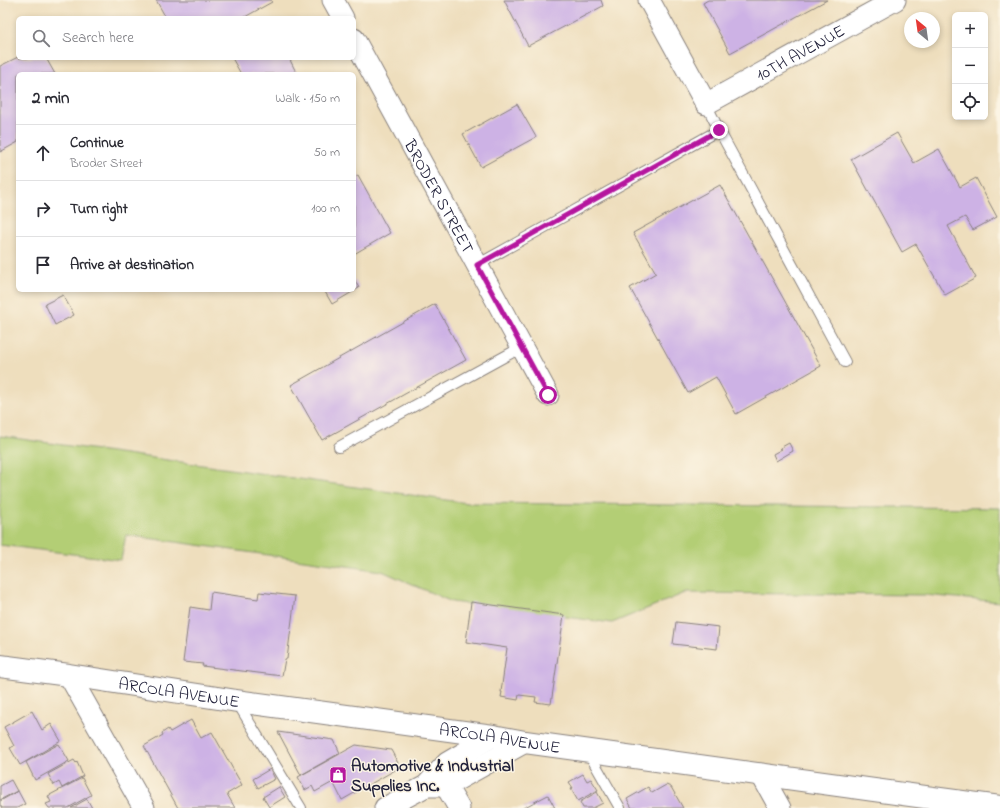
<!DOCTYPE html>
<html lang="en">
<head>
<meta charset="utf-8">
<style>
  body { margin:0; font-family:"Indie Flower",sans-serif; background:#f2f2f3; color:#2b2b33 }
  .controls { position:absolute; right:12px; top:12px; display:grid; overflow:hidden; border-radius:6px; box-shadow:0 2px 6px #0003 }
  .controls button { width:36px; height:36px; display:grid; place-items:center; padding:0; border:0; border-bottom:1px solid #e1e1e2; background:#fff; color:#2b2b33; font:20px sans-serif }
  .compass { position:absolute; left:904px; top:12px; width:36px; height:36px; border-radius:50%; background:#fff; box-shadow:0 2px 6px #0003; rotate:331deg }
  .stop { position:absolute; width:12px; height:12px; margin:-9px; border:3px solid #b5179e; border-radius:50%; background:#fff }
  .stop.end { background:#b5179e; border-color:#fff; box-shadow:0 1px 4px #0008 }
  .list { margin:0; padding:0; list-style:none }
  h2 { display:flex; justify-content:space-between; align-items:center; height:52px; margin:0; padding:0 16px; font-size:17px }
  h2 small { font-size:13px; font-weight:400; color:#7c7c81 }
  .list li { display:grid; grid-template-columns:26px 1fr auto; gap:12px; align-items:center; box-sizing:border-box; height:56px; padding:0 16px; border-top:1px solid #e1e1e2 }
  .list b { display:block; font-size:15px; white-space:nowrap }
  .list p { margin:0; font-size:13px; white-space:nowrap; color:#7c7c81 }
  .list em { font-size:13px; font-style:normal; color:#7c7c81 }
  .icon { flex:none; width:22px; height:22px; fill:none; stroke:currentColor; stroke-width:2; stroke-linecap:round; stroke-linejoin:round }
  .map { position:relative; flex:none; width:1000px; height:808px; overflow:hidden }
  .search { position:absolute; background:#fff; box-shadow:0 2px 6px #0003; left:16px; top:16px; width:340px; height:44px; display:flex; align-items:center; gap:10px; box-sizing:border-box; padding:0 14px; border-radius:6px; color:#7c7c81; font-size:15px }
  .panel { position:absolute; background:#fff; box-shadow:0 2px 6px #0003; left:16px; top:72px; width:340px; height:220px; border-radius:6px }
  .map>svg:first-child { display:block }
  .green { fill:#b3ce74; stroke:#6a7858 }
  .building { fill:#cdb2e5 }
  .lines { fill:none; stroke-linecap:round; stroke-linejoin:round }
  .lane-casing { stroke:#88807c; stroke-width:12 }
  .street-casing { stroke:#88807c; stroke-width:23 }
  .secondary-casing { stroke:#88807c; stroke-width:24 }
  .lane { stroke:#fff; stroke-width:10 }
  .street { stroke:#fff; stroke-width:21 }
  .secondary { stroke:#fff; stroke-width:22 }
  .route { stroke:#b5179e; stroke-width:5 }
  .labels { text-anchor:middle; stroke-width:3; stroke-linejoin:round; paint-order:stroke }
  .street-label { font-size:17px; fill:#22223b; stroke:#fcf5e5 }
  .poi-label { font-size:17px; font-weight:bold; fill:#22223b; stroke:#fcf5e5; text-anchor:start }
</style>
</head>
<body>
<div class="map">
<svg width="1000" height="808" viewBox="0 0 1000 808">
  <rect width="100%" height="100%" fill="#fcf5e5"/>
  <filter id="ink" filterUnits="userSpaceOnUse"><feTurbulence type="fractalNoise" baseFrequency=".025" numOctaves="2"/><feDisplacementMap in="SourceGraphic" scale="8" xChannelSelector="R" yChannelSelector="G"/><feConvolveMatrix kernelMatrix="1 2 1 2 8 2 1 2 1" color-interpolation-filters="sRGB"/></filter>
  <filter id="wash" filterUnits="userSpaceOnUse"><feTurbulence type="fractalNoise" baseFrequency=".012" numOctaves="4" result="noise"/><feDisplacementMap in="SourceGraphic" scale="16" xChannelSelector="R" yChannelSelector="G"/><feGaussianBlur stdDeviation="0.9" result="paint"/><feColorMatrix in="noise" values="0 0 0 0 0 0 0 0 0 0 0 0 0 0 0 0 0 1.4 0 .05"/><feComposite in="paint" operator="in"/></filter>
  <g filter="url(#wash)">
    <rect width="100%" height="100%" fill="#eedebd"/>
    <!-- green -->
    <path class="green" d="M 0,436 L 467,503 L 1000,508 L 1000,602 L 925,595 L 685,593 L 612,623 L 452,602 L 382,571 L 126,535 L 121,560 L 0,545 Z"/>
    <g id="blocks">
      <!-- building -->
      <path class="building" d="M 156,0 L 271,0 L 272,2 L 243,18 L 166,18 Z
        M 504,0 L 601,0 L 603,6 L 528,46 Z
        M 708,0 L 827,0 L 730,53 L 703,3 Z
        M 18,57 L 18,58 L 46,58 L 55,74 L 18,74 L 18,142 L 0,152 L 0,66 Z
        M 232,58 L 289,58 L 297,74 L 241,74 Z
        M 517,104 L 536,137 L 481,167 L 463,134 Z
        M 897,133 L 914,163 L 939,149 L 960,187 L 976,178 L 997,217 L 973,230 L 965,217 L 948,226 L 976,278 L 945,295 L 916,244 L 902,252 L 851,159 Z
        M 358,175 L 390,233 L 354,254 L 354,177 Z
        M 720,185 L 821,366 L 736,414 L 716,377 L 688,393 L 630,288 L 656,273 L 633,233 Z
        M 354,279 L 359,288 L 332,304 L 324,290 L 354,290 Z
        M 63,295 L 74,315 L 55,325 L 45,304 Z
        M 435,304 L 466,360 L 322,440 L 291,385 Z
        M 789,443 L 793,451 L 776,461 L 773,454 L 782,449 L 780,448 Z
        M 211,592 L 258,599 L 259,592 L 295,596 L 287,659 L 285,659 L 282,676 L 202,666 L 203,664 L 183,662 L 190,607 L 209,610 Z
        M 471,602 L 564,615 L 551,704 L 535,702 L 536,697 L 519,695 L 518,700 L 501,697 L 502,692 L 501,692 L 507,648 L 466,642 Z
        M 676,622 L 719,627 L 717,649 L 673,644 Z
        M 32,711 L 42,730 L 51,724 L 61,741 L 20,765 L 10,748 L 14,746 L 4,727 Z
        M 191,720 L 201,738 L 212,732 L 242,785 L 227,794 L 235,808 L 178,808 L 144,746 L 163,735 L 162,733 L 168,729 L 170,732 Z
        M 278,732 L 334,740 L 340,753 L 301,775 Z
        M 59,744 L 69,761 L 35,780 L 26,762 Z
        M 356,745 L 391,750 L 399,765 L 397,769 L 342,800 L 333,782 L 315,792 L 312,786 L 305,790 L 298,777 Z
        M 74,760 L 76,763 L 77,762 L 83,776 L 62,788 L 59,782 L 54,785 L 48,774 Z
        M 270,769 L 275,779 L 258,788 L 253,779 Z
        M 583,774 L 587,781 L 591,779 L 598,790 L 578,801 L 571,789 L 573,788 L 569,782 Z
        M 82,778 L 91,795 L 68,808 L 49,808 L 46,804 L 51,802 L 48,796 Z
        M 11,780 L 17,791 L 0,800 L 0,786 Z
        M 666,785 L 671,787 L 683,808 L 632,808 L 627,799 L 648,787 L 652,793 Z
        M 279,787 L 285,797 L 269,807 L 263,797 Z
        M 18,791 L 25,804 L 17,808 L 2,808 L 0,805 L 0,801 Z
        M 597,792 L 603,803 L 593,808 L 583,808 L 580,802 Z
        M 548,795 L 555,808 L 523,808 Z
        M 87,799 L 92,808 L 71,808 Z"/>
    </g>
  </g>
  <g filter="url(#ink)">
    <use href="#blocks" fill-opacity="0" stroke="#88807c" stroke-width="1"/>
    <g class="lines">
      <defs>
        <path id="lane" d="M 706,104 L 719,130 L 845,362
          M 477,265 L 719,130
          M 339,447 L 522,347
          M 237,702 L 301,808
          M 587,750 L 620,808"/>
        <g id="street">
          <path d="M 333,0 L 343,18"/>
          <path id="s1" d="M 649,0 L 706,104 L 895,0"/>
          <path id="s2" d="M 354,39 L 548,395"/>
          <path d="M 69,675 L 144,808"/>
          <path d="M 761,774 L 780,808"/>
          <path d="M 426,786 L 446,786 L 525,742"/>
          <path d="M 446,786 L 459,808"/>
          <path d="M 385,808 L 426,786 L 447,763 L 493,736"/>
        </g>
        <g id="secondary">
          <path id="s3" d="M 0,666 L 69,675 L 237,701 L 493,736 L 525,742 L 925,797 L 1000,807"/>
        </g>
      </defs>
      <!-- lane casing -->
      <use href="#lane" class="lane-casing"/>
      <!-- street casing -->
      <use href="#street" class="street-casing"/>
      <!-- secondary casing -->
      <use href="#secondary" class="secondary-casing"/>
      <!-- lane -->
      <use href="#lane" class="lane"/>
      <!-- street -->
      <use href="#street" class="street"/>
      <!-- secondary -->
      <use href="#secondary" class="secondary"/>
    </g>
  </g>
  <g class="lines" filter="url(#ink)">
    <!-- route -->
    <path class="route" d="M 548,395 L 477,265 L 719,130"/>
  </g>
  <!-- icons -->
  <defs>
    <symbol id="shop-square" viewBox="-11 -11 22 22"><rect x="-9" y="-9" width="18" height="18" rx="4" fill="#b5179e" stroke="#fcf5e5"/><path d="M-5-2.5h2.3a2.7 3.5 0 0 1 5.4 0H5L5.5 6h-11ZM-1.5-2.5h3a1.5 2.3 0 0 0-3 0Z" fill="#fff"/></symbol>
  </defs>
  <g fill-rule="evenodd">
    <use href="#shop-square" x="328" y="765" width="20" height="20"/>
  </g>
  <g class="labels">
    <!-- street labels -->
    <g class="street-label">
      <text dy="6" stroke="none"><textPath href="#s1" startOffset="226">10TH AVENUE</textPath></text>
      <text dy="6" stroke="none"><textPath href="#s2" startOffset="179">BRODER STREET</textPath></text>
      <text dy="6" stroke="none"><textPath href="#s3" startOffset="181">ARCOLA AVENUE</textPath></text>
      <text dy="6" stroke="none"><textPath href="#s3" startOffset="505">ARCOLA AVENUE</textPath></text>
    </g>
    <!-- poi labels -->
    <g class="poi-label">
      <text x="351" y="771">Automotive &amp; Industrial<tspan x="351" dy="20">Supplies Inc.</tspan></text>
    </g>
  </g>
</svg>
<div class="controls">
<button>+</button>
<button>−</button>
<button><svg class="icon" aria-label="locate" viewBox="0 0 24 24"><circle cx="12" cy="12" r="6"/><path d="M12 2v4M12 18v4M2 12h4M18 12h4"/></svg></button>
</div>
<svg class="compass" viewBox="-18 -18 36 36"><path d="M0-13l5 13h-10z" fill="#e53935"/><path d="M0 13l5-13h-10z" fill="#7c7c81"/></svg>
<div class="stop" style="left:548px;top:395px"></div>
<div class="stop end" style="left:719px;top:130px"></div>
<div class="search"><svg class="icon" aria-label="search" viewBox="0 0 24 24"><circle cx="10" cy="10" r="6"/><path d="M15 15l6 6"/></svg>Search here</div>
<section class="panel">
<h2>2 min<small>Walk · 150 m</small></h2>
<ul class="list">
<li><svg class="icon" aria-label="ahead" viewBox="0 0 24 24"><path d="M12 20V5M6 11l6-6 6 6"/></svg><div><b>Continue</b><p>Broder Street</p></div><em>50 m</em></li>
<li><svg class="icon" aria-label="right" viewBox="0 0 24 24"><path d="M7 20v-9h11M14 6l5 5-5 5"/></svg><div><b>Turn right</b></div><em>100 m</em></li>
<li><svg class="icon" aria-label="arrive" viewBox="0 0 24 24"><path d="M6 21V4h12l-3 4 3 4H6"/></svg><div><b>Arrive at destination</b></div></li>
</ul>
</section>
</div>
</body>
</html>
